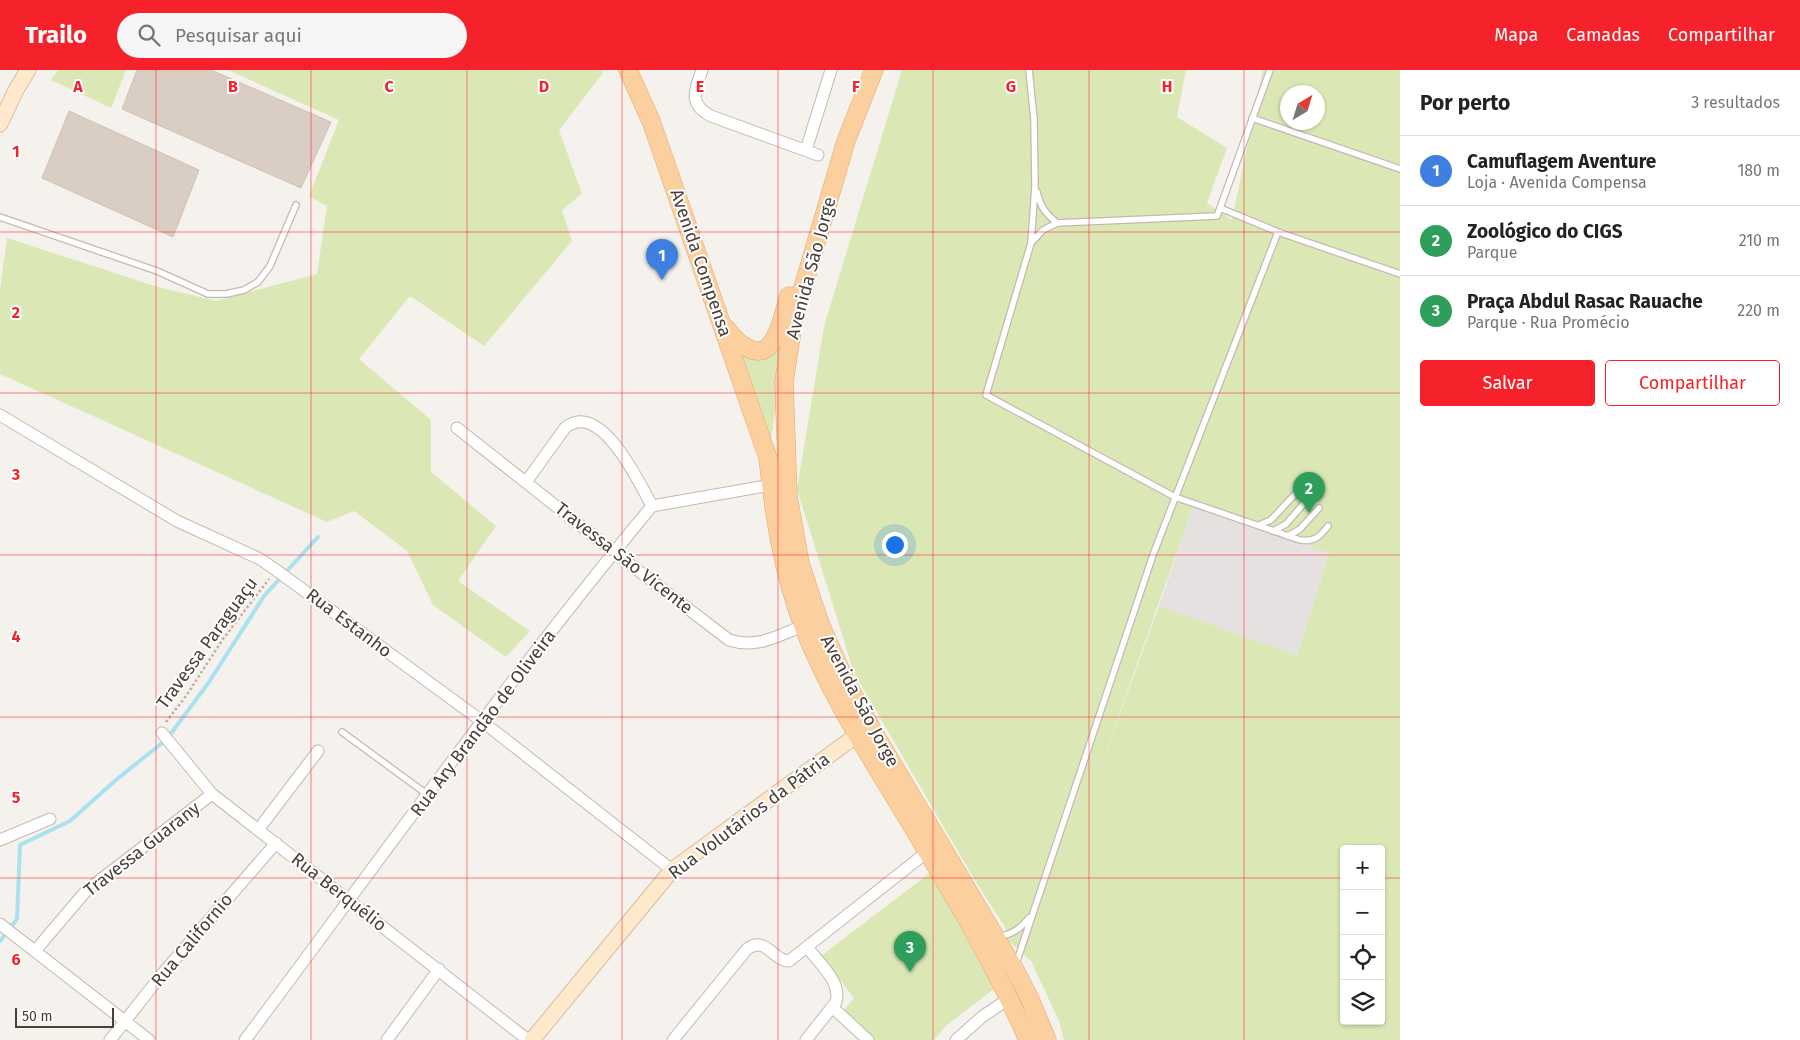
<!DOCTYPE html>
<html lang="pt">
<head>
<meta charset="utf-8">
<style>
  body { margin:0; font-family:"Fira Sans",sans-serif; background:#f6f6f6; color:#222 }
  .controls { position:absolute; right:15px; bottom:15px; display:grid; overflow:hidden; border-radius:5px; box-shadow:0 1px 4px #0004 }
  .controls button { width:45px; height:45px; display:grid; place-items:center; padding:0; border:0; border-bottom:1px solid #e0e0e0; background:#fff; color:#222; font:25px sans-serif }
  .compass { position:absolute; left:1280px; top:15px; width:45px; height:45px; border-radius:50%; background:#fff; box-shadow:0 1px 4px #0004; rotate:38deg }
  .scale { position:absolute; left:15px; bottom:12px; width:99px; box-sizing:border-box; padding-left:5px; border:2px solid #4a4039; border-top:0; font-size:14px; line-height:18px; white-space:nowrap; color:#4a4039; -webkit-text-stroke:4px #fff; paint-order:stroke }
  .you { position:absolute; left:894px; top:474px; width:18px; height:18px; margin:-12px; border:4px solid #fff; border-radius:50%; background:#1a73e8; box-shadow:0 0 0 8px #1a73e833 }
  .badge { display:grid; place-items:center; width:32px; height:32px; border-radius:50%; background:#f6222b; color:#fff; font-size:16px; font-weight:700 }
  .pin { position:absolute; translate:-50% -41px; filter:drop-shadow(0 1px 2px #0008) }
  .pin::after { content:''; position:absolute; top:26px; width:18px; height:15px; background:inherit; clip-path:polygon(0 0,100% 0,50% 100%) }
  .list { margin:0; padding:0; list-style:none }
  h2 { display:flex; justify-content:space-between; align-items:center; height:65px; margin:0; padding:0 20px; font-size:21px }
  h2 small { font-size:16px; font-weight:400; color:#767676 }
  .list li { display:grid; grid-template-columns:32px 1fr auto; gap:15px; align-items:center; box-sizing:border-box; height:70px; padding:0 20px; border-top:1px solid #e0e0e0 }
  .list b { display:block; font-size:19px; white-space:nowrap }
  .list p { margin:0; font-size:16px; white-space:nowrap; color:#767676 }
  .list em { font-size:16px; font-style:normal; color:#767676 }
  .actions { display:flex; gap:10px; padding:15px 20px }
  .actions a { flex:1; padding:11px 0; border:1px solid #f6222b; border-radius:5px; text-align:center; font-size:18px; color:#f6222b }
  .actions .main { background:#f6222b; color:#fff }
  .icon { flex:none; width:28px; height:28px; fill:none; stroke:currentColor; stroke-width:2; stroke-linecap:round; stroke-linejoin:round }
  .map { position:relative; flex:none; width:1400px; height:970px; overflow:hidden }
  header { display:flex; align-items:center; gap:30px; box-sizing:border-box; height:70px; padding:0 25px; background:#f6222b; color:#fff }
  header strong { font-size:24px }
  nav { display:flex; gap:28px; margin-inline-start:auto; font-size:18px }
  .search { width:350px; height:45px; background:#f6f6f6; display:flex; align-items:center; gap:12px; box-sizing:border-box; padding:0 18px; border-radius:28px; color:#767676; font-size:19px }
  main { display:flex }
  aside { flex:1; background:#fff }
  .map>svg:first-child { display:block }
  .green { fill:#dbe8b6; fill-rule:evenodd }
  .parking { fill:#e4e1e0 }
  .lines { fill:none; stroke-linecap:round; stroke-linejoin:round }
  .stream { stroke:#aae1f0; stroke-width:4 }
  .building { fill:#dacdc4; stroke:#d2c1b4 }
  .lane-casing { stroke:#c4b9b1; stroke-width:8 }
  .street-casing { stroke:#c4b9b1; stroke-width:13 }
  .secondary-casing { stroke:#d7bd9f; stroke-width:17 }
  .primary-casing { stroke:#e2a86c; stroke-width:19 }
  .path { stroke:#c3af9f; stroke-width:2.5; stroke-dasharray:2.5 2.5; stroke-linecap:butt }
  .lane { stroke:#fff; stroke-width:5.5 }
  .street { stroke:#fff; stroke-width:11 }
  .secondary { stroke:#fee9cd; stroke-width:15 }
  .primary { stroke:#fccf9e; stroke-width:18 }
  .grid { fill:none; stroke:#f6222b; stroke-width:1; stroke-opacity:0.55 }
  .labels { text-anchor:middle; stroke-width:4; stroke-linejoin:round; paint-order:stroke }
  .street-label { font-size:18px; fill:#4a4039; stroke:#fff }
  .grid-label { font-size:16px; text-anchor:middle; font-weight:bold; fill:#f6222b; stroke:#fff; stroke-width:4; stroke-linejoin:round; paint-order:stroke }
</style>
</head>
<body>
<header>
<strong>Trailo</strong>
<div class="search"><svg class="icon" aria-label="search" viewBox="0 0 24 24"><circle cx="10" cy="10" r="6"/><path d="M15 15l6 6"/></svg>Pesquisar aqui</div>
<nav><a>Mapa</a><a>Camadas</a><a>Compartilhar</a></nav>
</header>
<main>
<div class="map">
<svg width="1400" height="970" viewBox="0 0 1400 970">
  <rect width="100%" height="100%" fill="#f5f1ec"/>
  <!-- green -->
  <path class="green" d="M 58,0 L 126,0 L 111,38 L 51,10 Z
    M 228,0 L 601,0 L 603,3 L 559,60 L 582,124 L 562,140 L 572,171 L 484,276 L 410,226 L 359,289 L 431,350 L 431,402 L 496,456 L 458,511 L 530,561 L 506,587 L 433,535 L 407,481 L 354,441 L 327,452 L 0,304 L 0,219 L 7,168 L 158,217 L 216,231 L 317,204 L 327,136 L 309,126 L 339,50 Z
    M 902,0 L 1186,0 L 1177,47 L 1227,78 L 1207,133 L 1232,150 L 1263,0 L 1400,0 L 1400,970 L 1064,970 L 1059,951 L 1031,891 L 1003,866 L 1006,859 L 973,807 L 854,603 L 797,419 L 824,256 ZM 1288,22 L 1318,22 L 1318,52 L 1288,52 ZM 1194,434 L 1329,483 L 1297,585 L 1159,536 L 1093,718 ZM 1344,779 L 1381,779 L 1381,951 L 1344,951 Z
    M 791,237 L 770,376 L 737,277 L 763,287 L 777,282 Z
    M 931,802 L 994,919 L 947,955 L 934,970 L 869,970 L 839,946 L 854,928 L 821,886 Z"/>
  <!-- parking -->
  <path class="parking" d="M 1193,436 L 1329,483 L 1297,585 L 1159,536 Z"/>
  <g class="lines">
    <!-- stream -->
    <path class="stream" d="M 0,871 L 17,849 L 20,775 L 70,751 L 117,709 L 167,669 L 209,612 L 264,526 L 318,467"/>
  </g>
  <!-- building -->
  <path class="building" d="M 137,0 L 211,0 L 331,52 L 301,118 L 122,39 Z
    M 69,41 L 199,100 L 173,167 L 42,108 Z"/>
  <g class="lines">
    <defs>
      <path id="lane" d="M 1029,0 L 1034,49 L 1035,117 L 1031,173
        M 1252,48 L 1400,99
        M 1037,122 C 1040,136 1045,143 1057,153
        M 1220,138 L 1270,0
        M 0,147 L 157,201 L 208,224 L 226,224 L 244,220 L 258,212 L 270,196 L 296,135
        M 1259,455 L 1271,450 L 1296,423
        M 1328,456 C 1320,467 1314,472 1300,470 L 1175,427 L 986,325 L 1031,173 L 1043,160 L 1057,153 L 1217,146 L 1220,138 L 1278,162 L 1400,204
        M 1273,461 L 1286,454 L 1307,430
        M 1288,466 L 1300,459 L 1319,438
        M 342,662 L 428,725
        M 998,866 C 1011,866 1021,858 1029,848
        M 1016,894 L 1153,485 L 1278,162"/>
      <path id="street" d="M 702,0 C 695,21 688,34 711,46 L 818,85
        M 806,80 L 831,0
        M 0,345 L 177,451 L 260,489 L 276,500 L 483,652 L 672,800
        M 457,358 L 614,482 L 729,570 C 757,579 777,566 803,556
        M 526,412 L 565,358 C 600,328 640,414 652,436
        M 162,663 L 212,724 L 528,970
        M 258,760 L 318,681
        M 0,770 L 50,749
        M 0,854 L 149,970
        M 35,881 L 86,821 L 212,724
        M 832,937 L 868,970
        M 110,970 L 163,903 L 276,773
        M 245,970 C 379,791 509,608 652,436 L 771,415
        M 387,970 L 439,899
        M 673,970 L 747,879 C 766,865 773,891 789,891 L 927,782
        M 806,970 L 836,932 C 842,912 818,892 807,877
        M 956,970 L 983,946 L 1010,928"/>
      <path id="secondary" d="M 0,54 L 16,20 L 28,0
        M 532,970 L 672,800 L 857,665"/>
      <path id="primary" d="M 628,0 L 651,51 L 768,388 C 774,445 783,504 804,558 C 828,619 863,675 897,731 C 944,809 992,887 1028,970
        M 874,0 L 846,71 L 794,248 L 784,312 L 788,426 L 800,493 L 809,521 L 821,556 L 845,610 L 874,663 L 1015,900 L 1029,927 L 1047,970
        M 726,258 C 732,267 741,276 752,280 C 777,288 783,243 789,226"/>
    </defs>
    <!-- lane casing -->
    <use href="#lane" class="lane-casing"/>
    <!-- street casing -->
    <use href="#street" class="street-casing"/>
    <!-- secondary casing -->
    <use href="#secondary" class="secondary-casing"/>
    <!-- primary casing -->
    <use href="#primary" class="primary-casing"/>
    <!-- path -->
    <path class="path" d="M 166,652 L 186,626 L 223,569 L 269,509"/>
    <!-- lane -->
    <use href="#lane" class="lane"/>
    <!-- street -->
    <use href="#street" class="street"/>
    <!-- secondary -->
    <use href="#secondary" class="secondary"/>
    <!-- primary -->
    <use href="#primary" class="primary"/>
  </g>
  <!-- grid -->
  <path class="grid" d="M 156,0 L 156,970M 311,0 L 311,970M 467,0 L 467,970M 622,0 L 622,970M 778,0 L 778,970M 933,0 L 933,970M 1089,0 L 1089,970M 1244,0 L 1244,970M 0,162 L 1400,162M 0,323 L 1400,323M 0,485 L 1400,485M 0,647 L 1400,647M 0,808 L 1344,808M 1381,808 L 1400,808"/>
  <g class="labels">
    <!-- street labels -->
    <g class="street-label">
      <text transform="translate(701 193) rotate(71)" y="6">Avenida Compensa</text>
      <text transform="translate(811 198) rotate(-75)" y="6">Avenida São Jorge</text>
      <text transform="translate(624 488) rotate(38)" y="6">Travessa São Vicente</text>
      <text transform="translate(349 553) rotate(37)" y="6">Rua Estanho</text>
      <text transform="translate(207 573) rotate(-54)" y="6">Travessa Paraguaçu</text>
      <text transform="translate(860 631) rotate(62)" y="6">Avenida São Jorge</text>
      <text transform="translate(483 653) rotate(-53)" y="6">Rua Ary Brandão de Oliveira</text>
      <text transform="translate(749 746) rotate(-37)" y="6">Rua Volutários da Pátria</text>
      <text transform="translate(142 779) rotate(-38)" y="6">Travessa Guarany</text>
      <text transform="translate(339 822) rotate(38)" y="6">Rua Berquélio</text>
      <text transform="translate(192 870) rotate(-50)" y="6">Rua Californio</text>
    </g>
  </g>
  <g class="grid-label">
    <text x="78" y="22">A</text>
    <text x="233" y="22">B</text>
    <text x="389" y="22">C</text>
    <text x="544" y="22">D</text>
    <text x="700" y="22">E</text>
    <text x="856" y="22">F</text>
    <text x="1011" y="22">G</text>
    <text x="1167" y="22">H</text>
    <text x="16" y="87">1</text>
    <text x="16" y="248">2</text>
    <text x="16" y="410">3</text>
    <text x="16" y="572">4</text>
    <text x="16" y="733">5</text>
    <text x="16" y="895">6</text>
  </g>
</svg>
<div class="controls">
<button>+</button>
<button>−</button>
<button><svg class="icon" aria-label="locate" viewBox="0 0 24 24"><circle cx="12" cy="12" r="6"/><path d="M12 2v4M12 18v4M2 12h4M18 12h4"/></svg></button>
<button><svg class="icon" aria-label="layers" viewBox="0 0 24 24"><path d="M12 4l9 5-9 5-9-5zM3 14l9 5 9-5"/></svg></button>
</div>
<svg class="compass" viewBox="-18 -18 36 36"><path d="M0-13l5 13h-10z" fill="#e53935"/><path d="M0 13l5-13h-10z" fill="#767676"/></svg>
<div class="scale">50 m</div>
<div class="you"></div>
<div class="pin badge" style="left:662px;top:210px;background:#3f7fe0">1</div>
<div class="pin badge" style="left:1309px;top:443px;background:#2e9e5b">2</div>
<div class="pin badge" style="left:910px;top:902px;background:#2e9e5b">3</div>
</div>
<aside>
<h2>Por perto<small>3 resultados</small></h2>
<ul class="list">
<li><span class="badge" style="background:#3f7fe0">1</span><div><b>Camuflagem Aventure</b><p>Loja · Avenida Compensa</p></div><em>180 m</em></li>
<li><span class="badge" style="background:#2e9e5b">2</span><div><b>Zoológico do CIGS</b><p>Parque</p></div><em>210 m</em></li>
<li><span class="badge" style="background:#2e9e5b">3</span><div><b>Praça Abdul Rasac Rauache</b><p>Parque · Rua Promécio</p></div><em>220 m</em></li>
</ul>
<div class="actions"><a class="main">Salvar</a><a>Compartilhar</a></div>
</aside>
</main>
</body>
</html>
